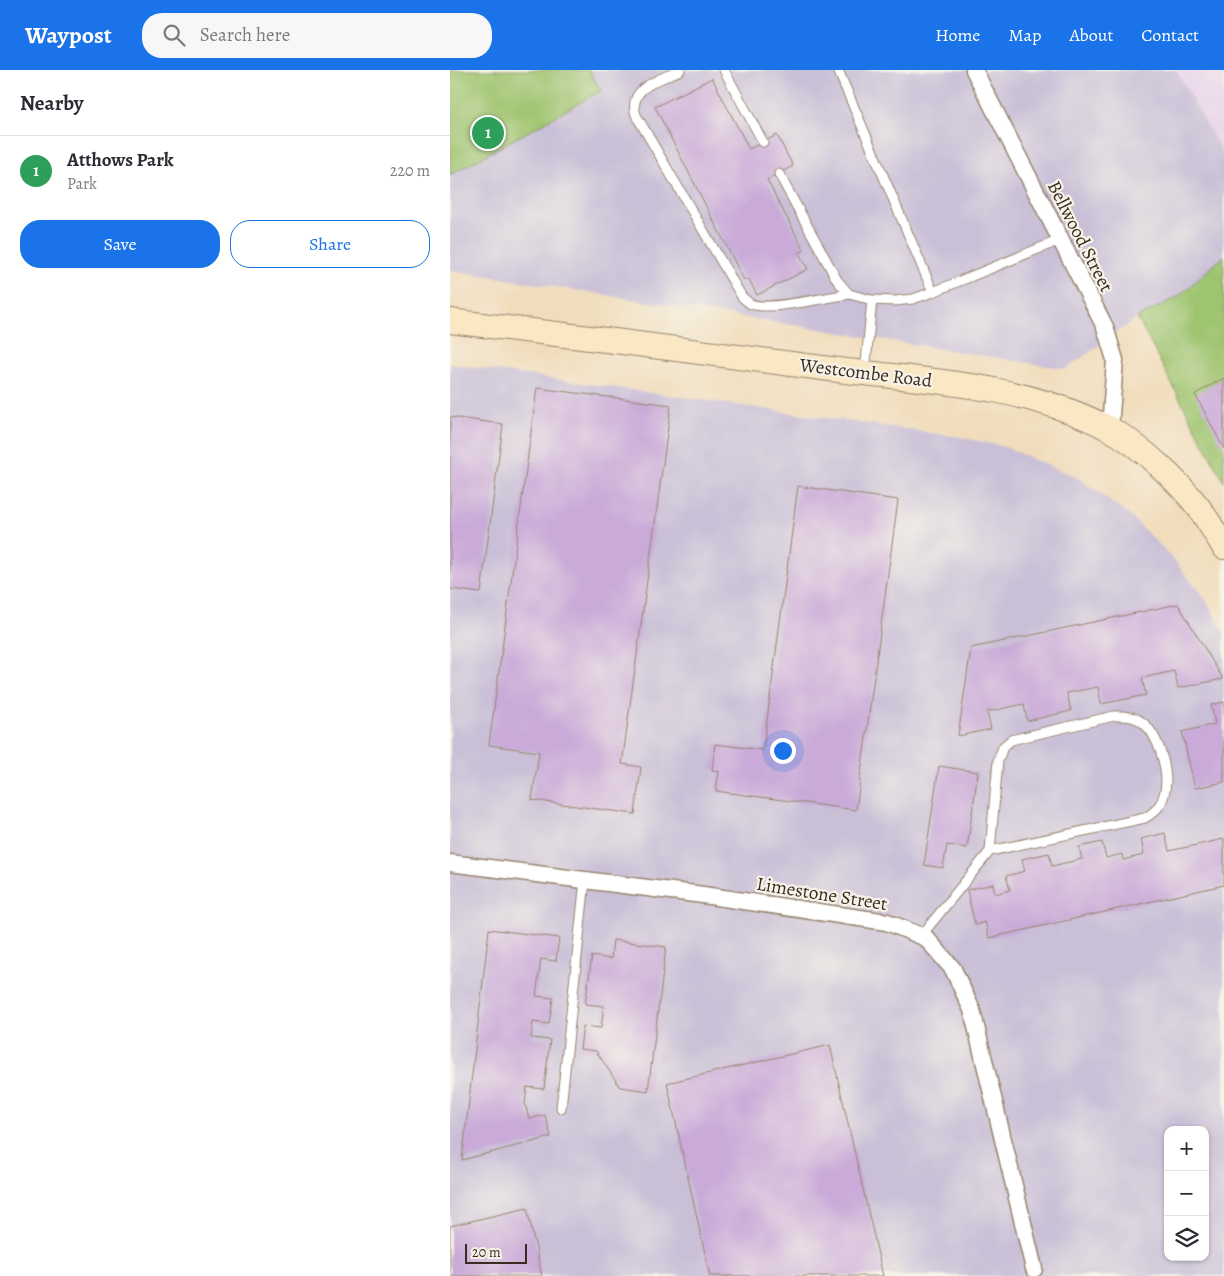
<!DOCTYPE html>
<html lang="en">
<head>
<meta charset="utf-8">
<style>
  body { margin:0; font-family:Alegreya,serif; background:#f7f7f7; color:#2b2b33 }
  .controls { position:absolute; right:15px; bottom:15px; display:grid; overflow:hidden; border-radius:10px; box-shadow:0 1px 4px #0004 }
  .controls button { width:45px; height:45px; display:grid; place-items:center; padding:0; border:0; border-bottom:1px solid #e1e1e2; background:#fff; color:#2b2b33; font:25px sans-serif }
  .scale { position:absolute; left:15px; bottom:12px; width:62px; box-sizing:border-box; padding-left:5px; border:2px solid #3b2a1e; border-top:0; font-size:14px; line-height:18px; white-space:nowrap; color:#3b2a1e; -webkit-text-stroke:4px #f7f3e8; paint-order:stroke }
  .you { position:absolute; left:332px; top:680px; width:18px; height:18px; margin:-12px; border:4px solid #fff; border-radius:50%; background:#1a73e8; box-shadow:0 0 0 8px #1a73e833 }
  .badge { display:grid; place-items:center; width:32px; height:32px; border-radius:50%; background:#1a73e8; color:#fff; font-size:16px; font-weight:700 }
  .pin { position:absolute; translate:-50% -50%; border:2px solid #fff; box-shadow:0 1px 5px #0006 }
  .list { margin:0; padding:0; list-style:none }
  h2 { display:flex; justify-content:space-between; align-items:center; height:65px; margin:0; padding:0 20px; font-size:21px }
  h2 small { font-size:16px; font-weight:400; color:#7c7c81 }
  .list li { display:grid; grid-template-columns:32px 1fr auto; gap:15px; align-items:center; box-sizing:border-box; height:70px; padding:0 20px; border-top:1px solid #e1e1e2 }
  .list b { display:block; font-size:19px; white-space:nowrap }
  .list p { margin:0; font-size:16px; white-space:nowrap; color:#7c7c81 }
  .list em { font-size:16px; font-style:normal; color:#7c7c81 }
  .actions { display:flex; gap:10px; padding:15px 20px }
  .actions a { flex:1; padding:11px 0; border:1px solid #1a73e8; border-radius:20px; text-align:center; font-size:18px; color:#1a73e8 }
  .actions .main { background:#1a73e8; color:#fff }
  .icon { flex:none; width:28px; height:28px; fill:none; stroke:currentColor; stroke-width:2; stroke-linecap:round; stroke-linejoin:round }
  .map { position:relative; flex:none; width:774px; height:1206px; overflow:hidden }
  header { display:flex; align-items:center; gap:30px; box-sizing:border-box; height:70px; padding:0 25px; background:#1a73e8; color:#fff }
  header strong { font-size:24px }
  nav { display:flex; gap:28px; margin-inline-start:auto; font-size:18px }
  .search { width:350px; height:45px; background:#f7f7f7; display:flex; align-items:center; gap:12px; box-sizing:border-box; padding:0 18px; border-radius:20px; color:#7c7c81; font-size:19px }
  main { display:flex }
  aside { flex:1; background:#fff }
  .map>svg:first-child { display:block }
  .built { fill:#e8d2ee }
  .industrial { fill:#c9bfd7; fill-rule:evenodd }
  .green { fill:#9fc46f; stroke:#6d7746 }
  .building { fill:#c9aad8 }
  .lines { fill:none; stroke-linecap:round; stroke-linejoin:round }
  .lane-casing { stroke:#96846d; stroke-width:11 }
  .street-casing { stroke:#96846d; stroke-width:19 }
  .secondary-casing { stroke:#96846d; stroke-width:26 }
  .lane { stroke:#fff; stroke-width:9 }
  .street { stroke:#fff; stroke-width:16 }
  .secondary { stroke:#fae7c3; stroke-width:24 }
  .labels { text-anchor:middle; stroke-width:4.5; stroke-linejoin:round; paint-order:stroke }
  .street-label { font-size:19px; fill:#3b2a1e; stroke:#f7f3e8 }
</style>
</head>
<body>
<header>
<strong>Waypost</strong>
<div class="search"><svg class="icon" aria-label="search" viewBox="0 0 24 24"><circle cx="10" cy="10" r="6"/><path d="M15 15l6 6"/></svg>Search here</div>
<nav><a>Home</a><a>Map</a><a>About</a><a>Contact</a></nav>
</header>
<main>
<aside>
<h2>Nearby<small></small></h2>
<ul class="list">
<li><span class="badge" style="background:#2e9e5b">1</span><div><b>Atthows Park</b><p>Park</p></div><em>220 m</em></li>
</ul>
<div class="actions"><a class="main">Save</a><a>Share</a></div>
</aside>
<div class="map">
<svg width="774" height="1206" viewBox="0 0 774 1206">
  <rect width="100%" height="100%" fill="#f7f3e8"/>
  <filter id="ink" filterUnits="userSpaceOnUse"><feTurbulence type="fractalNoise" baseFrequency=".02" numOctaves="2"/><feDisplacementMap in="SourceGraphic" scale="10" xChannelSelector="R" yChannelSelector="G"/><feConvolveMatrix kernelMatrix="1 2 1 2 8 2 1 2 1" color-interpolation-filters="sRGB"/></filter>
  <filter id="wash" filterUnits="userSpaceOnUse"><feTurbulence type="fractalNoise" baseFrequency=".0096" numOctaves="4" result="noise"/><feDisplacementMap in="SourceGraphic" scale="20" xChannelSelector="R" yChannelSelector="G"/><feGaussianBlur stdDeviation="1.12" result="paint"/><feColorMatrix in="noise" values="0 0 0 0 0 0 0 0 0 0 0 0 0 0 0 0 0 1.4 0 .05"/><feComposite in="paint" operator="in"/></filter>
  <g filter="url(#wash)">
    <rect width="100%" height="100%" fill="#f1ddbc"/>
    <!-- built -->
    <path class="built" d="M 726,0 L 774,0 L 774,86 Z"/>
    <!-- industrial -->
    <path class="industrial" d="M 139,0 L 726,0 L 774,86 L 774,186 L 729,226 L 687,248 L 616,299 L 0,200 L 0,105 L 151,22 Z
      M 0,294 L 510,367 L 555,377 L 628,408 L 679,445 L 720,485 L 756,530 L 774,562 L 774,1206 L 0,1206 ZM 718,1060 L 755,1060 L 755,1187 L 718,1187 Z"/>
    <!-- green -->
    <path class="green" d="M 0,0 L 139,0 L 151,21 L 0,105 Z
      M 774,186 L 774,412 L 687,248 L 729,226 Z"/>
    <g id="blocks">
      <!-- building -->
      <path class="building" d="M 262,8 L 299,79 L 327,65 L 343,96 L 317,110 L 354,180 L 349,183 L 358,199 L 307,225 L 299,209 L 294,210 L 205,37 Z
        M 774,308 L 774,379 L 745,324 Z
        M 87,318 L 221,335 L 172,694 L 191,697 L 185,744 L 82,730 L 89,682 L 39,675 Z
        M 0,347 L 53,354 L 31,523 L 0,519 Z
        M 348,416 L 448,430 L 406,740 L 266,721 L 269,701 L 262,700 L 265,674 L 313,680 Z
        M 728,534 L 773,609 L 728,618 L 724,601 L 692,608 L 696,625 L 651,634 L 648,617 L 617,623 L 621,641 L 577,651 L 574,634 L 537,642 L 541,659 L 508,666 L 521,578 Z
        M 774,632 L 774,712 L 745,718 L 732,662 L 765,654 L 761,635 Z
        M 489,696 L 528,702 L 517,778 L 497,775 L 493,798 L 474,795 Z
        M 715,763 L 719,781 L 774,769 L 774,815 L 539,868 L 535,852 L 525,855 L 517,820 L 543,814 L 545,824 L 560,820 L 556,806 L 575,801 L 572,789 L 599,783 L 602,796 L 632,789 L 629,777 L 652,772 L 656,788 L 672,784 L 673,790 L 694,785 L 691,769 Z
        M 39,859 L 109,868 L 106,891 L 91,889 L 86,926 L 103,928 L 99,954 L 83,952 L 81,968 L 100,970 L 94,1019 L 77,1017 L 75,1034 L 79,1049 L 95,1045 L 101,1067 L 12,1090 Z
        M 163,870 L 216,877 L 198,1021 L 170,1017 L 146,981 L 130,979 L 133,956 L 151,958 L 154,936 L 135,934 L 142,886 L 161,889 Z
        M 380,975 L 433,1206 L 260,1206 L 217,1013 Z
        M 77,1138 L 92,1206 L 0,1206 L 0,1156 Z"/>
    </g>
  </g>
  <g filter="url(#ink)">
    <use href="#blocks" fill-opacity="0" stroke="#96846d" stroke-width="1"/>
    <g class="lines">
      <defs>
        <path id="lane" d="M 230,0 C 210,10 177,17 186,45 L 292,227 C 295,229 298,233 301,234 C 317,241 379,227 399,224
          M 274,0 L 313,72
          M 388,0 L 483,222
          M 329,104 L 387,210 L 399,224 L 422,230 L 445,231 L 463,229 L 483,222 L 610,170
          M 415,303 L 422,230
          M 471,866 L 540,781 L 548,691 L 553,677 L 561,670 L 664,646 C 672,646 680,645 687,649 C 708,659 721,704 714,725 C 711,736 705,742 695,748 L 540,781
          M 111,1038 L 135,810"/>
        <path id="street" d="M 524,0 L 655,257 L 665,290 L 660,359
          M 0,793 L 253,825 L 437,852 L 476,868 L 503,899 L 522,940 L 584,1199"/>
        <path id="secondary" d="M 0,251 C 127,266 253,282 380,299 C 475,311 571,313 658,358 C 689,374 728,411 749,438 C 758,450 766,465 774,477"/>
      </defs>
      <!-- lane casing -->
      <use href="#lane" class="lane-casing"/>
      <!-- street casing -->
      <use href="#street" class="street-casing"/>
      <!-- secondary casing -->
      <use href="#secondary" class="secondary-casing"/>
      <!-- lane -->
      <use href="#lane" class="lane"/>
      <!-- street -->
      <use href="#street" class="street"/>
      <!-- secondary -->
      <use href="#secondary" class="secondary"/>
    </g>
  </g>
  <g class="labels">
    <!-- street labels -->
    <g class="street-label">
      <text transform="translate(631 166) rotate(63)" y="7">Bellwood Street</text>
      <text transform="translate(416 302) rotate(7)" y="7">Westcombe Road</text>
      <text transform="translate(372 823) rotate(9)" y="7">Limestone Street</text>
    </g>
  </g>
</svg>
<div class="controls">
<button>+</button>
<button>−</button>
<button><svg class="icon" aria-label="layers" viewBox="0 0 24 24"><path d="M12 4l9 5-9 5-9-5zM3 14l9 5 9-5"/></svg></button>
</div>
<div class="scale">20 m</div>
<div class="you"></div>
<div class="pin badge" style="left:38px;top:63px;background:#2e9e5b">1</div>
</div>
</main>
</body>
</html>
